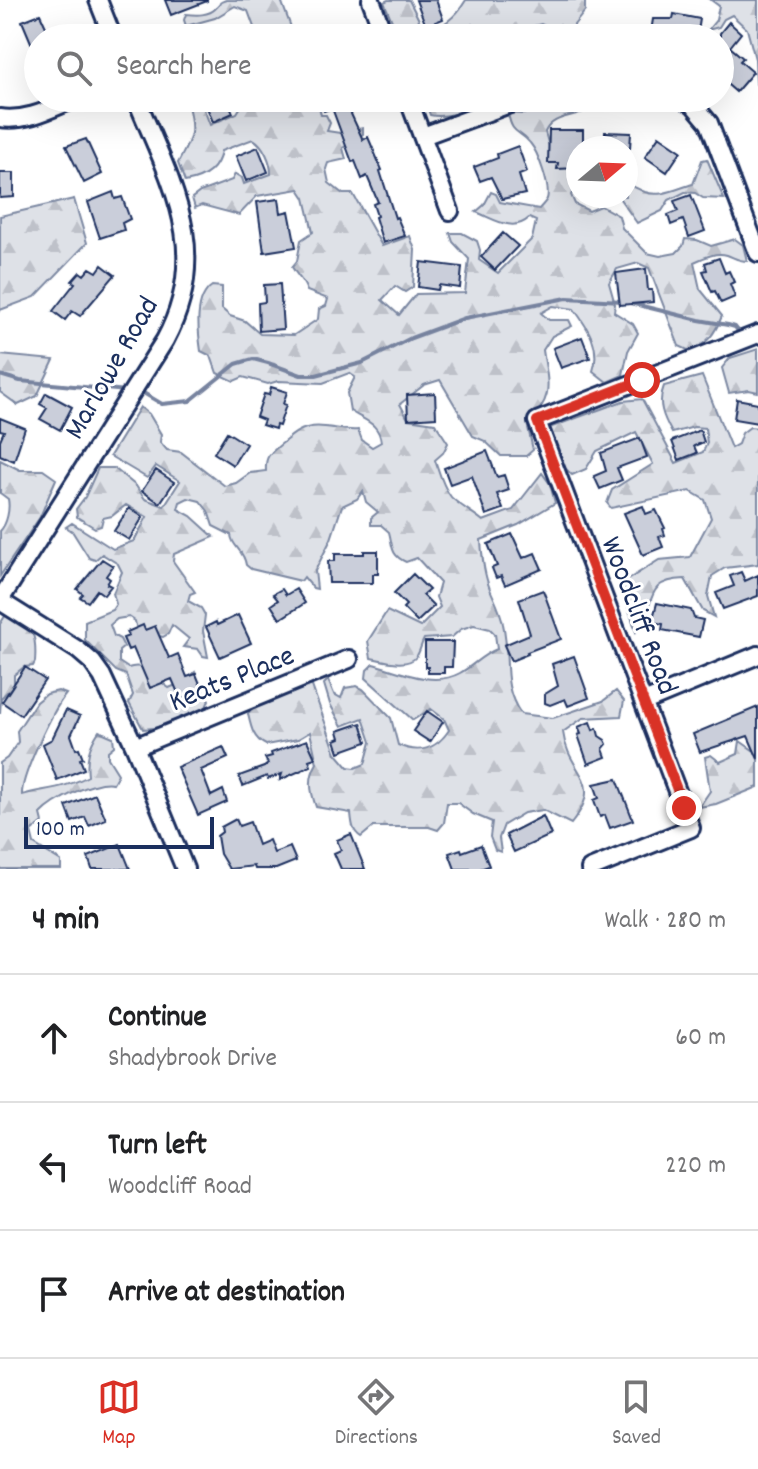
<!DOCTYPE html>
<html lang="en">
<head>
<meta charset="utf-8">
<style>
  body { margin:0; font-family:Dekko,sans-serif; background:#f2f2f2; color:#202124 }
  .compass { position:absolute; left:566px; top:136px; width:72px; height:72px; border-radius:50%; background:#fff; box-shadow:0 8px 32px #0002; rotate:71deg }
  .scale { position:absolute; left:24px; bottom:20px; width:190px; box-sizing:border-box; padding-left:8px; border:4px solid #1b2f5e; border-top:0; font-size:22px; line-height:28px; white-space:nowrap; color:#1b2f5e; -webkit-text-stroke:6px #fff; paint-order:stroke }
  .stop { position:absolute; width:24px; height:24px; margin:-18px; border:6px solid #d93025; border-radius:50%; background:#fff }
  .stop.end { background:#d93025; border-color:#fff; box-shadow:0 2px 8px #0008 }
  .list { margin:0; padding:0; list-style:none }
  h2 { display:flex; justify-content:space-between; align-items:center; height:104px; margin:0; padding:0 32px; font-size:34px }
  h2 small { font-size:26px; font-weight:400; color:#757577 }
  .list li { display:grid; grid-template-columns:52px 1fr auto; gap:24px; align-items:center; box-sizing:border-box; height:128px; padding:0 32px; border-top:2px solid #e0e0e0 }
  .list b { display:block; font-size:30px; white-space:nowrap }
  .list p { margin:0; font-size:26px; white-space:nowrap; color:#757577 }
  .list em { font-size:26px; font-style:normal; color:#757577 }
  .icon { flex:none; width:44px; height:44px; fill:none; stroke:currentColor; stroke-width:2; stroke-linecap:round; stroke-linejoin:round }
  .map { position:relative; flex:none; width:758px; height:869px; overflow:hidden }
  .search { position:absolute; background:#fff; box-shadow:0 8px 32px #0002; left:24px; right:24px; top:24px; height:88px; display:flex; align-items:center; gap:20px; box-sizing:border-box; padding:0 28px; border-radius:44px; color:#757577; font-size:30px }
  .sheet { height:488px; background:#fff }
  nav { display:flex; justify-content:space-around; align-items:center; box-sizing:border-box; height:112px; border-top:2px solid #e0e0e0; background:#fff; font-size:22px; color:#757577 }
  nav a { display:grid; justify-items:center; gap:4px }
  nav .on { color:#d93025 }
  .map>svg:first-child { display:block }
  .forest { fill:url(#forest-firs); stroke:#7c88a2; stroke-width:2 }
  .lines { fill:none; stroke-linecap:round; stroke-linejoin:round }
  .stream { stroke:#77839f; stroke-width:4 }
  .building { fill:#caceda; stroke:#1b2f5e; stroke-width:2 }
  .minor-casing { stroke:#1b2f5e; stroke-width:22 }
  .minor { stroke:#fff; stroke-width:16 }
  .route { stroke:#d93025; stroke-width:10 }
  .labels { text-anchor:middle; stroke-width:6; stroke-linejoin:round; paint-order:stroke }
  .street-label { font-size:30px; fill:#1b2f5e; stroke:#fff }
</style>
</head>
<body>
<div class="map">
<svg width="758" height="869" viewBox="0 0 758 869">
  <defs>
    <pattern id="forest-firs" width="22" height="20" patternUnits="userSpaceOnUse" patternTransform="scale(2)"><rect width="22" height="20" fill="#dee1e7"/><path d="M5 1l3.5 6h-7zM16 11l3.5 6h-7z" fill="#bec1c9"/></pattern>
  </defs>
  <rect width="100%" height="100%" fill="#fff"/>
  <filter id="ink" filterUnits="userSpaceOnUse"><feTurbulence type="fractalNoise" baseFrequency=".0125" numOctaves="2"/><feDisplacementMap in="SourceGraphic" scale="16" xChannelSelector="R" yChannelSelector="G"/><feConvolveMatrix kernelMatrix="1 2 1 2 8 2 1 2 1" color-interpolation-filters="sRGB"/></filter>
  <g filter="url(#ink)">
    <!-- forest -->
    <path class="forest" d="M 226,0 L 281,0 L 292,30 L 283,37 L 258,38 L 248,11 L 235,6 L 215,18 L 186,26 L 184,20 L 186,14 C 196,15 209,16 216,8 C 225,0 214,5 226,0 Z
      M 388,0 L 409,0 L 423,28 C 442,31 457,15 466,0 L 585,0 L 585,11 L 574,25 L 575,38 L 564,38 L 563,35 L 541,24 L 522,29 L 516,38 L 461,35 L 454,38 L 399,38 L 384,2 Z
      M 711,0 L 758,0 L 758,81 L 756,83 L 755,59 L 747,29 L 732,15 L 724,19 L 719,27 L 708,30 L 716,20 L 719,6 Z
      M 261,98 L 317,98 L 321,115 L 326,115 L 330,123 L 327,131 L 340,133 L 363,128 L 363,134 L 343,148 L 346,159 L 328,163 L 326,169 L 329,183 L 343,194 L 353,194 L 382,246 L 410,236 L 415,250 L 413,287 L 405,292 L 395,286 L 382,300 L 399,315 L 416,294 L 465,293 L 469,259 L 453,242 L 450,233 L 462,233 L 477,241 L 480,250 L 479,260 L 498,273 L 532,239 L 536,221 L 529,218 C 513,233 494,219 476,212 L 484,205 L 491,192 L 496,194 L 500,202 L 539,209 C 542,205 545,203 547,199 C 551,188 538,152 530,143 C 519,129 512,136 508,113 L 524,114 L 556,102 L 587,103 L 585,111 C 570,118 552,116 545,132 L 549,146 L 578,165 L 578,181 L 571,195 L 575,204 L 589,211 L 601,206 L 619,216 L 622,228 L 647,253 L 660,256 L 676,253 L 683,246 L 685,239 L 697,240 L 711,246 L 735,239 L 743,245 L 747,261 C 739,261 735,258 727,255 C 716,252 705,257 694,262 L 700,289 L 722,316 C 715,333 708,344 690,351 L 679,346 L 649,268 L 638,263 L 617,269 L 609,283 L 615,304 L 614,312 L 633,324 L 638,333 L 628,351 L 623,375 L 607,382 L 593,371 C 601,347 588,328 574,309 L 553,306 L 541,313 L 549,320 L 569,320 L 572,326 L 552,336 L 543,350 C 548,384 555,398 527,423 L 533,450 L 526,456 L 501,456 L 485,441 L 473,436 L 440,380 L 424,385 L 400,404 L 408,419 L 435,423 L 448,443 L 443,453 L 435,460 C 439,472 443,487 451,497 C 456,503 475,514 483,521 L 513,510 L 542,473 L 550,484 L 555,503 L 518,525 L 481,540 C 482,557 484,574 490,589 C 495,601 501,612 503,624 C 511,657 500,684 521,714 L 553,718 L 603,701 L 616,691 L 624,701 L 621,716 L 583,718 L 563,732 C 568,775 607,779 571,824 L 543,810 L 524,813 L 504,825 L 499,838 L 501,852 L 495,850 L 490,837 L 492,822 L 473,814 L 458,803 L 447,803 L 444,823 L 438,830 L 429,827 L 373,827 L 361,837 C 352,831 352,823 351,813 L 316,807 C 310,790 308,778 317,763 L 310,732 L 298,739 L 266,745 C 253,739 251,727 248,714 L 255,707 L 304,684 L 312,686 L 336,753 L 348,767 L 355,768 L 365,764 L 371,742 L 363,718 L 342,726 L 330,704 L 324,684 L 328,680 L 334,694 L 341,698 L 345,688 L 357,686 L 363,689 L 391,718 L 398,745 C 418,754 436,750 449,730 L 444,719 L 431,709 L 413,720 L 366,678 L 367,670 L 373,664 C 399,671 433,688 460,673 C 473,666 483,654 497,649 L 495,634 L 490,629 L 474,625 L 461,629 L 452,637 L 424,639 C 421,644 420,652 416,657 C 407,668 382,660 371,658 L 368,641 L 387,611 L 420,627 L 440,607 L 436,597 L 440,583 L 417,558 L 406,562 C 390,555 393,546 389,532 L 381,525 L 371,525 L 371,518 L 378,512 L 366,502 L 363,491 L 357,499 L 342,506 L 331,539 L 315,571 L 317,589 L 313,588 L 304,577 L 301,581 L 251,569 L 246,565 C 244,550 232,547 231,535 L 213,526 L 208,511 L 200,501 L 188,498 L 180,502 L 178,509 L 191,516 L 214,537 L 174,554 L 173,561 L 195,592 L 190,594 L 188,601 L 201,608 L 205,615 L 203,631 L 208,657 L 203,656 L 198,649 L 183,647 L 189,639 L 172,625 L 168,634 L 163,637 L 137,631 L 135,621 L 129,617 L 117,619 L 110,625 L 114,636 L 120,639 L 124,647 L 119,651 L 119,662 L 128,668 C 146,661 155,678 169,688 L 183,682 L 195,672 L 201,689 L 209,700 L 205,710 C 182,715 167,729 143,729 L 129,703 L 133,695 L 126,675 L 116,671 L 85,640 L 85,621 L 112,610 L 116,604 L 113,593 L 122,572 L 118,564 L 102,554 L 95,560 L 89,558 L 72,531 L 66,527 L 72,523 L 113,549 L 134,541 L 147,517 L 126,505 L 112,516 L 103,518 L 101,526 L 95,528 L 77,517 L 76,509 L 85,497 L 98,468 L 114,468 L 136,486 L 145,499 L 164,506 L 180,481 L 156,466 L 147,478 L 110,456 L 140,407 L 149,414 L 161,434 L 160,442 L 167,450 L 181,452 L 225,486 L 236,483 L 250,473 L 266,471 C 265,457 269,454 280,445 C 287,440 293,433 301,430 C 319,421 339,432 358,430 L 362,440 L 372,447 L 381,442 C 379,423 365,421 350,411 L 347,393 L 355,377 L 349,373 L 323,383 L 278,381 L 268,384 L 243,377 L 234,381 L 217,373 L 211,356 L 201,351 C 198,331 194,298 212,286 L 222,287 L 222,309 L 230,316 L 245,321 L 260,334 L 294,335 L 318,319 L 319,309 L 326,306 L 328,299 L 307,291 C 304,281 297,276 292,267 L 297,261 L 301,240 L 313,232 L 305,198 L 299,189 L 257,196 L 239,215 L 202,205 L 195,208 L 192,198 L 200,192 L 232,180 L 235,174 L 242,178 L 244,184 L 271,174 C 271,162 264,145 253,139 L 221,151 C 218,170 203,179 185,182 L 178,163 C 191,138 195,134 188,106 L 197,99 L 202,104 L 210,125 L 237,113 L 242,105 Z
      M 424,98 L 481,98 L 484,108 C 465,109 448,119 430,115 Z
      M 707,159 L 724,199 L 703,198 L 695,193 L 685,192 L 669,200 L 662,211 L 637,223 L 620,199 L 619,196 L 626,196 L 626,184 C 634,186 638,189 645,192 C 660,198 678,188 693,184 L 702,160 Z
      M 74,199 L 87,243 L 35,297 L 0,310 L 0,216 Z
      M 758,349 L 758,392 L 749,390 L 729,393 L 722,368 L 730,358 Z
      M 0,355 L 54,360 L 37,396 L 18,405 L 0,392 Z
      M 702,376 L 731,448 L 738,444 L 742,433 L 750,427 L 758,428 L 758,564 L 725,568 L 712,576 L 708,596 L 714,617 L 703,611 L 685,579 C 640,580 658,608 636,632 L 621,584 L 659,560 L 690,557 L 711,518 L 705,500 L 690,491 L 611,508 L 607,503 L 612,490 L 653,464 L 636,432 L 597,451 L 586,469 L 572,475 L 563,466 L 549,428 L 623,401 L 642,399 L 676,463 L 703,452 L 707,443 L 705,428 L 694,427 L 672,433 C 663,417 657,403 664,386 Z
      M 0,460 L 20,470 L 43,470 L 56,479 L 40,517 L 0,576 L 0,531 C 7,524 10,509 8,499 L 0,493 Z
      M 7,613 C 33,623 37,634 35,662 L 33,666 L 24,667 L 14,675 L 14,685 L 1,698 L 0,714 L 0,624 Z
      M 58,691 L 66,694 C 53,710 21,776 22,795 C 44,789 67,788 88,776 C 86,758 89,746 99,731 L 113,737 L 114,746 L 108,751 L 108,758 L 118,774 L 113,783 C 95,779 53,801 41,814 L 43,822 L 31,832 L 34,844 L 61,861 L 61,869 L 0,869 L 0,763 L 7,758 L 18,742 L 17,731 L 36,702 L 46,694 Z
      M 740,741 L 753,750 L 758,748 L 758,787 L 716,804 L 699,807 L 710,791 L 705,757 L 711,755 L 720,762 L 738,754 Z"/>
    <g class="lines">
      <!-- stream -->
      <path class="stream" d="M 630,303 L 699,320 L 728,325 L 735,327 L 742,336
        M 0,375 L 20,381 L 127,391
        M 140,391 L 162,404 L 190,401 L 236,364 L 246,361 L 253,359 L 268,363 L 301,375 L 316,375 L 362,363 L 411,338 L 465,318 L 567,298 L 622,301"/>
    </g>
    <!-- building -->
    <path class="building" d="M 165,0 L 207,0 L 207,1 L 171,15 Z
      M 416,0 L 436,0 L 443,19 L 426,26 Z
      M 40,14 L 51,38 L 38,38 L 38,59 L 22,21 Z
      M 674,14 L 700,19 L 697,38 L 650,38 L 653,19 L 673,19 Z
      M 729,22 L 741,33 L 730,47 L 743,58 L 740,61 L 753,72 L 736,92 L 720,78 L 720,56 L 725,49 L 720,44 L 720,33 Z
      M 203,98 L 227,98 L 233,113 L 213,122 Z
      M 319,98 L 356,98 L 348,102 L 351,114 L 363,140 L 368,137 L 382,170 L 380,171 L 395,218 L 397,217 L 405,236 L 383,243 L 375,217 L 377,216 L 373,204 L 378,202 L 367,176 L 362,179 L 355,161 L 352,162 L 332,108 L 324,111 Z
      M 549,130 L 583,130 L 583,148 L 578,148 L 578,168 L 557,169 L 558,163 L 548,163 Z
      M 605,132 L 631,133 L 630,148 L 605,148 Z
      M 659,136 L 681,151 L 667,172 L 645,157 Z
      M 86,139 L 102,174 L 84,183 L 66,146 Z
      M 518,146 L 527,172 L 519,175 L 525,194 L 502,199 L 491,177 L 480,181 L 474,167 L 498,158 L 497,154 Z
      M 258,147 L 268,172 L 246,181 L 236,156 Z
      M 0,173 L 14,173 L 14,197 L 0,198 Z
      M 113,192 L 115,199 L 122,197 L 130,219 L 122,223 L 124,230 L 100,238 L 88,202 Z
      M 691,195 L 705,231 L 689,237 L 683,220 L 671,225 L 668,215 L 678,211 L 674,201 Z
      M 279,199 L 281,213 L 289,211 L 296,247 L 264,252 L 257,202 Z
      M 503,233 L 518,246 L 495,270 L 481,257 Z
      M 719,258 L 725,273 L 729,271 L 734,282 L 730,284 L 735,297 L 721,303 L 715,291 L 712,292 L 703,271 L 707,270 L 705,263 Z
      M 421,262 L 462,267 L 460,288 L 439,285 L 438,290 L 418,287 Z
      M 102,265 L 115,275 L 80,316 L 72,311 L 65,320 L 53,311 L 75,283 L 72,281 L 80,272 L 84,275 L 90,268 L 97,272 Z
      M 646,269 L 648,290 L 652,290 L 653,302 L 620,305 L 616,273 Z
      M 280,284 L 283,329 L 259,331 L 258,303 L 265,302 L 264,285 Z
      M 582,337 L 590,358 L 561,368 L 553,348 Z
      M 271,387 L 287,392 L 283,404 L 286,405 L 279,426 L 276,425 L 275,429 L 262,425 L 264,420 L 256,417 L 264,394 L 269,395 Z
      M 46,393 L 72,407 L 60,430 L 40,419 L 47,408 L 40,404 Z
      M 435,393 L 436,417 L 408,419 L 407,395 Z
      M 737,399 L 758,403 L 758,423 L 734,419 Z
      M 0,418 L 25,428 L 14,461 L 0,455 L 0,440 L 4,431 L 0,430 Z
      M 700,430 L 704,442 L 694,446 L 697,453 L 679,460 L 672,441 Z
      M 227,432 L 246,444 L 233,465 L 214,453 Z
      M 640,438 L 647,457 L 617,468 L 622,480 L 600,489 L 594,476 L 606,471 L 601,453 Z
      M 487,451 L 497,477 L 504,475 L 509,490 L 497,494 L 503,509 L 486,515 L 472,476 L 450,484 L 444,468 Z
      M 156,470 L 174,482 L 160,503 L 142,491 Z
      M 643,506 L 646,514 L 656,510 L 665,528 L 663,529 L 665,535 L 659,537 L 663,547 L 643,555 L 624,513 Z
      M 129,508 L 143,517 L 129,540 L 114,531 Z
      M 512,534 L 523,558 L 535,553 L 542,569 L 505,585 L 501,576 L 496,578 L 492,568 L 497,566 L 488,544 Z
      M 364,551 L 378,551 L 378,574 L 373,574 L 373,583 L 329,583 L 328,561 L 335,561 L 335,554 L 364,554 Z
      M 102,559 L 113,566 L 106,576 L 110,579 L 107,584 L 111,586 L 104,595 L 97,590 L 88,602 L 80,597 L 83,594 L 77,589 Z
      M 741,572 L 745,581 L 758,575 L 758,596 L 723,609 L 716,593 L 734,586 L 730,576 Z
      M 413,574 L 429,590 L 423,595 L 434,606 L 417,622 L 403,608 L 406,605 L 394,593 Z
      M 282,589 L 286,595 L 296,589 L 305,603 L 280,619 L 271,605 L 278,600 L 273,594 Z
      M 543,590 L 561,639 L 527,652 L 528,654 L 511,661 L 504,645 L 530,634 L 519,599 Z
      M 657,603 L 691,610 L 694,618 L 703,620 L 699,637 L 662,630 L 663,624 L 652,622 Z
      M 238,615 L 251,643 L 220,657 L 206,627 L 216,622 L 217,625 Z
      M 143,625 L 145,630 L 155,626 L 169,658 L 178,654 L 187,677 L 196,674 L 203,691 L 181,700 L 172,679 L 150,688 L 133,648 L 128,650 L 123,638 L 129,636 L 127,632 Z
      M 425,642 L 453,642 L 452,667 L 444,667 L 444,673 L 428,673 L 428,667 L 425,667 Z
      M 574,656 L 589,698 L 568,706 L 565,699 L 550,705 L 545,703 L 545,694 L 558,686 L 552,664 Z
      M 25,667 L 45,680 L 21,715 L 2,702 Z
      M 758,707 L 758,759 L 748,736 L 700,752 L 693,734 Z
      M 66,710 L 80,716 L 71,735 L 76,749 L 79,748 L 83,758 L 80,759 L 84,769 L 57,780 L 43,744 L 52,739 Z
      M 427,711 L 443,722 L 430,742 L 413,731 Z
      M 590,722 L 593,730 L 597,728 L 599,736 L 605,740 L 607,744 L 603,749 L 606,757 L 588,764 L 578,735 L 581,734 L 578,727 Z
      M 361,723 L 367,742 L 339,752 L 335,740 L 340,738 L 338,731 Z
      M 307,740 L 315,758 L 309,760 L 311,766 L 280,780 L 282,774 L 268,779 L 267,776 L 243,786 L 239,776 L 264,767 L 268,764 L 265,758 L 272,756 L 271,753 Z
      M 223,747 L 228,758 L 201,770 L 211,796 L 223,790 L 227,802 L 198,815 L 177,767 Z
      M 617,779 L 633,820 L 610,828 L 605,815 L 600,817 L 594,800 L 599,798 L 594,784 Z
      M 95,794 L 106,819 L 89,826 L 85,817 L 72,822 L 66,806 Z
      M 543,816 L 551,835 L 514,852 L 506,835 Z
      M 236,819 L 239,826 L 250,822 L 258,845 L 269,840 L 274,853 L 290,847 L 296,861 L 276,869 L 255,869 L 254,866 L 229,869 L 220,854 L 217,836 L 222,832 L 221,827 Z
      M 351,834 L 365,869 L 341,869 L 334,853 L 341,850 L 337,840 Z
      M 120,844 L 130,869 L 92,869 L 88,857 Z
      M 481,845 L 489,866 L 480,869 L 455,869 L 449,853 L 461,849 L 462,852 Z"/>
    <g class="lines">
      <defs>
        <path id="minor" d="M 98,0 L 113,38
          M 371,0 L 385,38
          M 408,98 L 450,211
          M 681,98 L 693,104 L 709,123 L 758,253
          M 0,118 C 28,122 52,108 77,98
          M 423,136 L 526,98
          M 0,600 L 165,340 C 213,251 170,181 136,98
          M 0,601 L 78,650 L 92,662 L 102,676 L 135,747 L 185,869
          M 644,702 L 758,655
          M 135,747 L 349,659
          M 590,869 L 691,828 L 537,421 L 758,334"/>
      </defs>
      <!-- minor casing -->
      <use href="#minor" class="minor-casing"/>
      <!-- minor -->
      <use href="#minor" class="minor"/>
    </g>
  </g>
  <g class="lines" filter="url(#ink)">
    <!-- route -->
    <path class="route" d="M 642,380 L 537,421 L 684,808"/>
  </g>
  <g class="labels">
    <!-- street labels -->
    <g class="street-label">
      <text transform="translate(110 367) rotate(-60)" y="10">Marlowe Road</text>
      <text transform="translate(641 615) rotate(69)" y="10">Woodcliff Road</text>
      <text transform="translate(231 677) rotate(-22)" y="10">Keats Place</text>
    </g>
  </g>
</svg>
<svg class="compass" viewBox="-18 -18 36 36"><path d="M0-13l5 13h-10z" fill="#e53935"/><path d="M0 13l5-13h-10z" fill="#757577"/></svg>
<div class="scale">100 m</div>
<div class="stop" style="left:642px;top:380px"></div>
<div class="stop end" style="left:684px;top:808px"></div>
<div class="search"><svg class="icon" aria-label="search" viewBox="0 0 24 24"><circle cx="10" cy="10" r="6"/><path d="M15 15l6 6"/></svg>Search here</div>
</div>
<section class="sheet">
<h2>4 min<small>Walk · 280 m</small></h2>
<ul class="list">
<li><svg class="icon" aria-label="ahead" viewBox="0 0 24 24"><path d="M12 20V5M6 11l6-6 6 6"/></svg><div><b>Continue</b><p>Shadybrook Drive</p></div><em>60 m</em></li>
<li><svg class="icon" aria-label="left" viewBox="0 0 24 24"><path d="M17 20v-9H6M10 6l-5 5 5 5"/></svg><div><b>Turn left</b><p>Woodcliff Road</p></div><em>220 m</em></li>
<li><svg class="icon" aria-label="arrive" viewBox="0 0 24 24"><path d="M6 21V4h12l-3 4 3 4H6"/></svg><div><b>Arrive at destination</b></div></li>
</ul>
</section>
<nav>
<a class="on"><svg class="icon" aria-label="map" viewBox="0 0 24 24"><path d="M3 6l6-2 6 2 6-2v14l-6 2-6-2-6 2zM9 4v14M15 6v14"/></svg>Map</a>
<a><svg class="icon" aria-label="directions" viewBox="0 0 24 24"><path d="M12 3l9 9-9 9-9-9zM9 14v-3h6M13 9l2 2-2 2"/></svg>Directions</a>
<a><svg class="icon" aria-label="saved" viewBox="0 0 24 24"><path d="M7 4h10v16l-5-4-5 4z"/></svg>Saved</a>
</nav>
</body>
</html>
